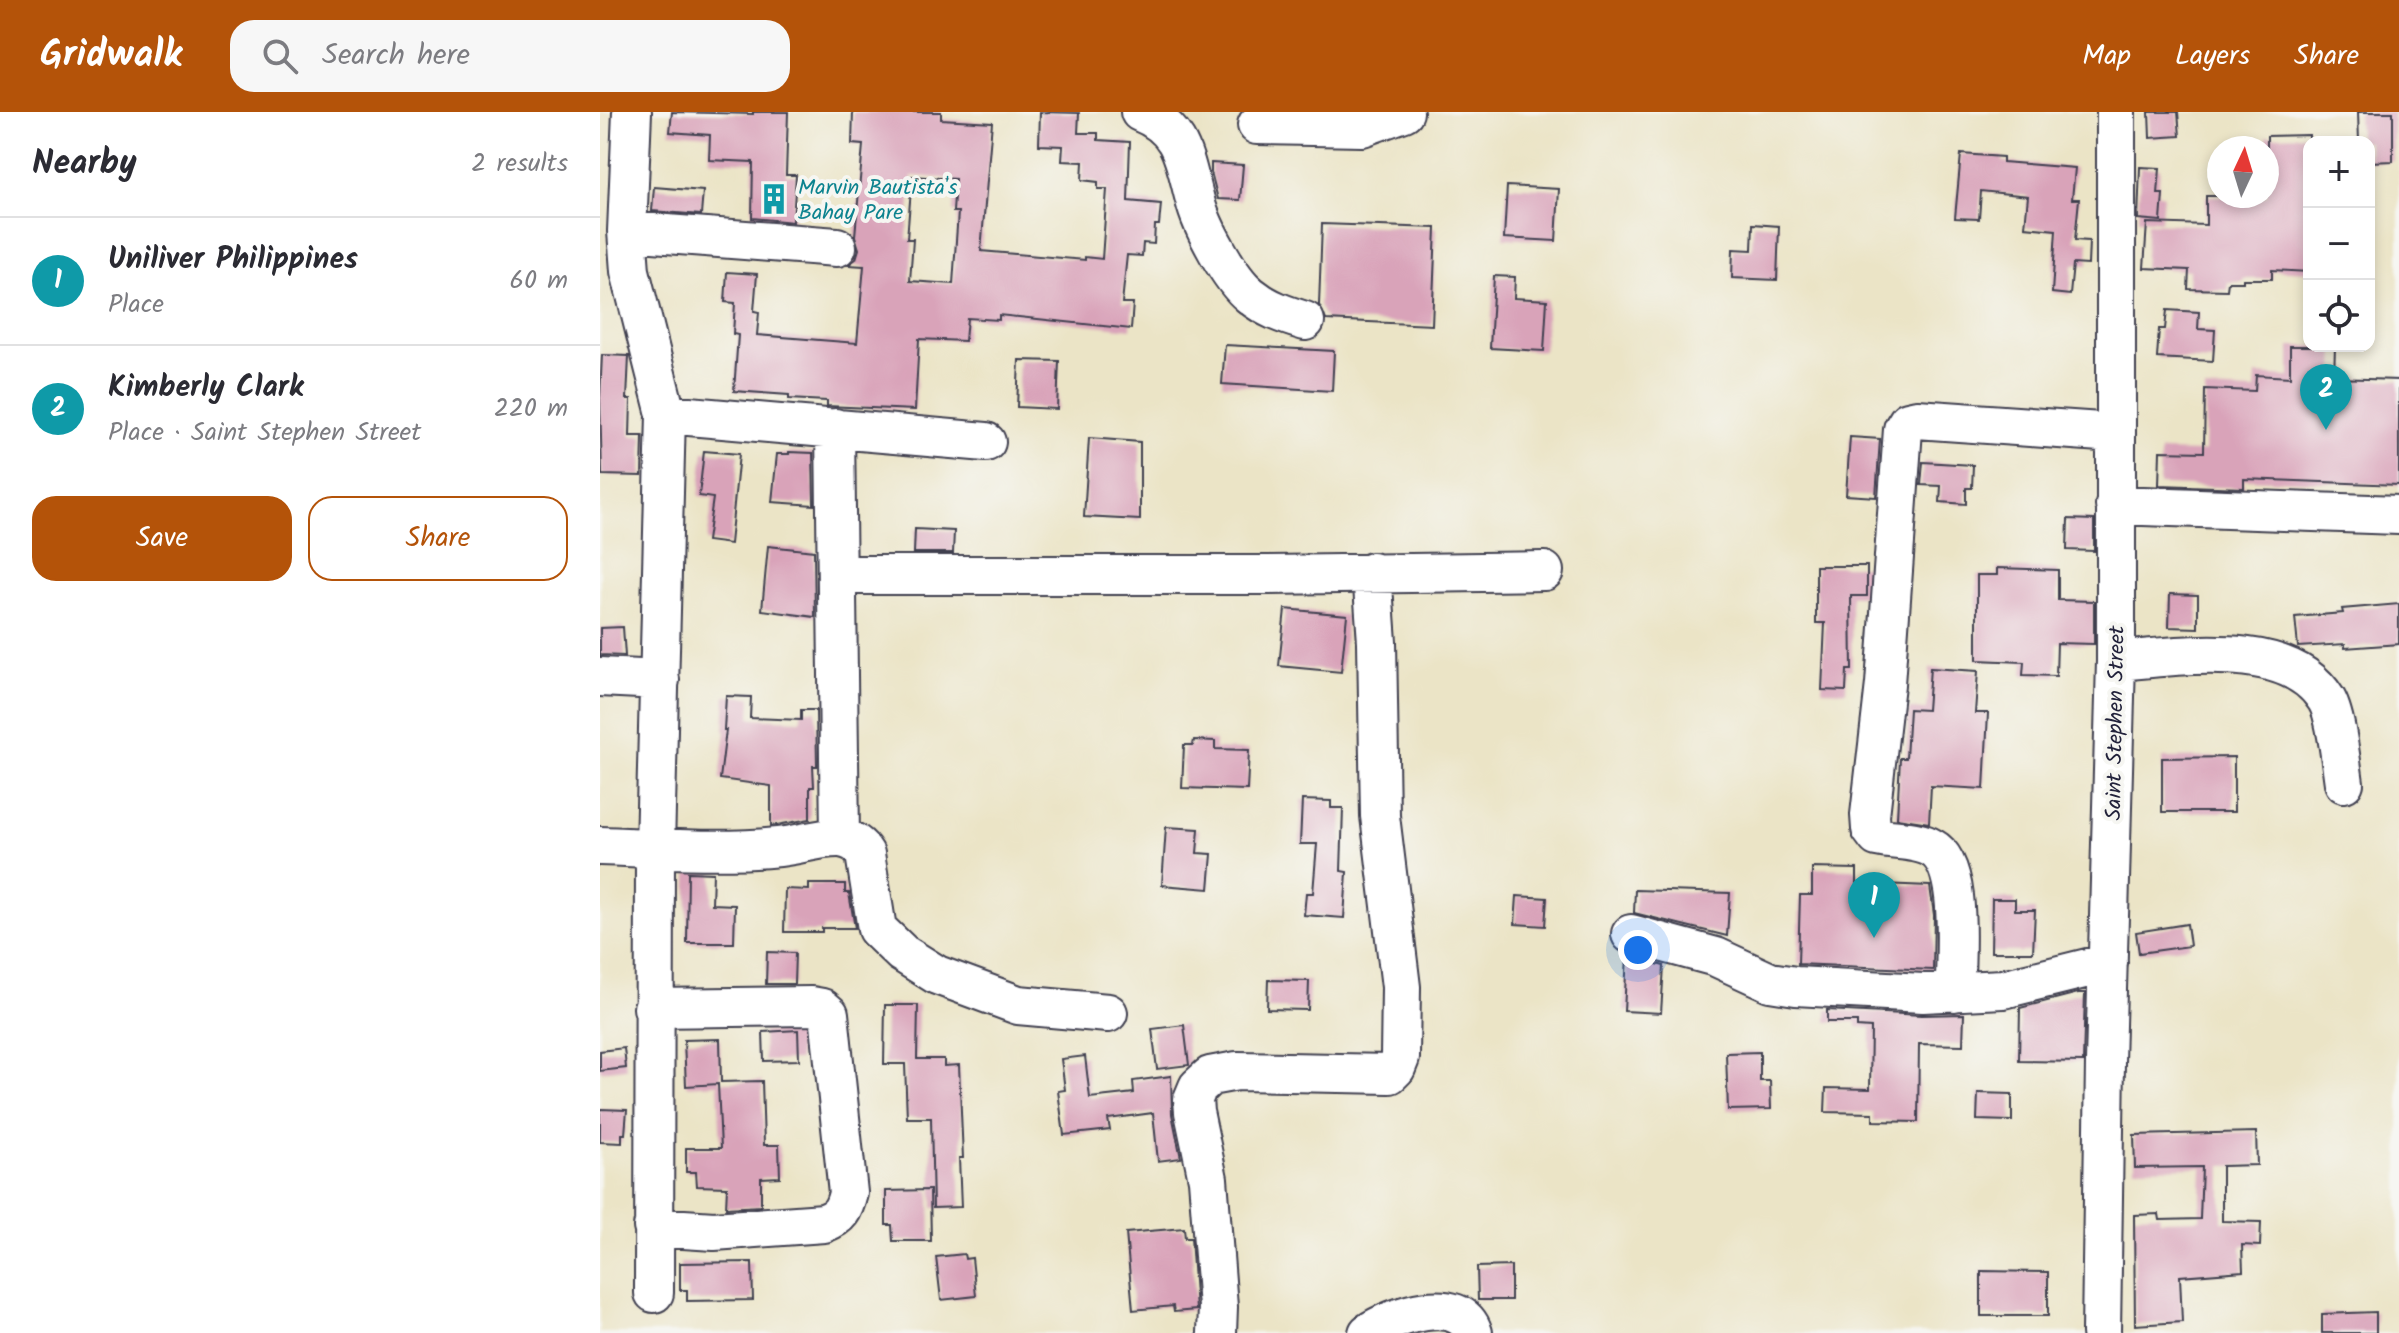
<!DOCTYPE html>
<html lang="en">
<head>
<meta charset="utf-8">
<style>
  body { margin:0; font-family:Kalam,sans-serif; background:#f7f7f7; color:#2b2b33 }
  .controls { position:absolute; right:24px; top:24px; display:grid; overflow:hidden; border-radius:16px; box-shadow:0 4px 12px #0003 }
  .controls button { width:72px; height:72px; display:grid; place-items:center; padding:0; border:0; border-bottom:2px solid #e1e1e2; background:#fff; color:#2b2b33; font:40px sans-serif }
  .compass { position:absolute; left:1607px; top:24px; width:72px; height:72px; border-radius:50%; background:#fff; box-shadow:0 4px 12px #0003; rotate:4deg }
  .you { position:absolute; left:1038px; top:838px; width:28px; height:28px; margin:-20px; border:6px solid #fff; border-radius:50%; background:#1a73e8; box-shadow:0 0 0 12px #1a73e833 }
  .badge { display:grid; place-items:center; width:52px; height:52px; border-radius:50%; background:#b45309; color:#fff; font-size:26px; font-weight:700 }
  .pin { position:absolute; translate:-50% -66px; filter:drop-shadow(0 2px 4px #0008) }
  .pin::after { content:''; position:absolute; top:42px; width:28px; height:24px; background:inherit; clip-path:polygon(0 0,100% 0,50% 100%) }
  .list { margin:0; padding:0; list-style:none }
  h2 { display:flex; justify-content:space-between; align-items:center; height:104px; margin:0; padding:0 32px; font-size:34px }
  h2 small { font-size:26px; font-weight:400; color:#7c7c81 }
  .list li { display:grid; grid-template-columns:52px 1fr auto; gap:24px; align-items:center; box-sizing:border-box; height:128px; padding:0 32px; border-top:2px solid #e1e1e2 }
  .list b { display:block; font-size:30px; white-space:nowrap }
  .list p { margin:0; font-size:26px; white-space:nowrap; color:#7c7c81 }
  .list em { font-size:26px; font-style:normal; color:#7c7c81 }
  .actions { display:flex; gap:16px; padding:24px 32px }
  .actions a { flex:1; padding:18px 0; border:2px solid #b45309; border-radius:24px; text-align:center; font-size:28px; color:#b45309 }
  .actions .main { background:#b45309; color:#fff }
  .icon { flex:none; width:44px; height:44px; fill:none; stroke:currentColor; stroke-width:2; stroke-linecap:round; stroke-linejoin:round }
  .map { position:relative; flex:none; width:1799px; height:1221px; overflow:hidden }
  header { display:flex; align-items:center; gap:48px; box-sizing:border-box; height:112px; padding:0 40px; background:#b45309; color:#fff }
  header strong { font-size:38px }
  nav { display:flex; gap:44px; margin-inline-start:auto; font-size:28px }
  .search { width:560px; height:72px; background:#f7f7f7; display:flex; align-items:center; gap:20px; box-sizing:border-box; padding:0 28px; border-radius:24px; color:#7c7c81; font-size:30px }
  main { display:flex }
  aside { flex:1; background:#fff }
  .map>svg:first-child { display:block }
  .building { fill:#d9a3b9; fill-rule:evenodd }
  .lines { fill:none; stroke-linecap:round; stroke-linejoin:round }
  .minor-casing { stroke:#403f50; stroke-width:42 }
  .minor { stroke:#fff; stroke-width:38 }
  .labels { text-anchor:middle; stroke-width:8; stroke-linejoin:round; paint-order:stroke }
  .culture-label { font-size:22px; fill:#0d838f; stroke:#f6f6f2; text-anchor:start }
  .street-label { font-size:22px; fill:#22223b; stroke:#f6f6f2 }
</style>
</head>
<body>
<header>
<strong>Gridwalk</strong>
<div class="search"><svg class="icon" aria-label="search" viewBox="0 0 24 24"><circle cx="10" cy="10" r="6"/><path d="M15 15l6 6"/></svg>Search here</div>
<nav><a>Map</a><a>Layers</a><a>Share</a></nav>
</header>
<main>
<aside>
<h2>Nearby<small>2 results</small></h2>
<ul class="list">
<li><span class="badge" style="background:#0f9aa8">1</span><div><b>Uniliver Philippines</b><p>Place</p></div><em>60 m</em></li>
<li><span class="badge" style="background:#0f9aa8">2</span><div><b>Kimberly Clark</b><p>Place · Saint Stephen Street</p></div><em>220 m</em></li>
</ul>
<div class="actions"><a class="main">Save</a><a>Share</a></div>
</aside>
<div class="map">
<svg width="1799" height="1221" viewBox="0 0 1799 1221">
  <rect width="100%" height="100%" fill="#f6f6f2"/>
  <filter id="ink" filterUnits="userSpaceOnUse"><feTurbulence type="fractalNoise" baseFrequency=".0125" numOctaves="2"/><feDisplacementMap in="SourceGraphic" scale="16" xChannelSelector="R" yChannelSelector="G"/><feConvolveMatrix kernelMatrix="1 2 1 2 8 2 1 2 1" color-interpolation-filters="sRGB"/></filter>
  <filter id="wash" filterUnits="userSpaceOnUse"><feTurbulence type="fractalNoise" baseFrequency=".006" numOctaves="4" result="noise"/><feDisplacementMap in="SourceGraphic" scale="32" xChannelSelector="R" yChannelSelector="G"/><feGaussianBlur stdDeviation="1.8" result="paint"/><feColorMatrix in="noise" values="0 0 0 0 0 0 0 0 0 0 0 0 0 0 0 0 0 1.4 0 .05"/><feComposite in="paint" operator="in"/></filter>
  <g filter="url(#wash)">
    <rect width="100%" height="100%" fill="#ebe4c6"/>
    <g id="blocks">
      <!-- building -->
      <path class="building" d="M 72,0 L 153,2 L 153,0 L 188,0 L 186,63 L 196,63 L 193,110 L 152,106 L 153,50 L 109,48 L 110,23 L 70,20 Z
        M 253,0 L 341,0 L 341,7 L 392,10 L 381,139 L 485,148 L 485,145 L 502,147 L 507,77 L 498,77 L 498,70 L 482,68 L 483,50 L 462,49 L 463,34 L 439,33 L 440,0 L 479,1 L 478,21 L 498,21 L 498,28 L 530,30 L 528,89 L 561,92 L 559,113 L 555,113 L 554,132 L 543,131 L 542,144 L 527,143 L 522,191 L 533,191 L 531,217 L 399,203 L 399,208 L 367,206 L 365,229 L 319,227 L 315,298 L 227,294 L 227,289 L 189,287 L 189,283 L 134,279 L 138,223 L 133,222 L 135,191 L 125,190 L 127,160 L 157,162 L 154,199 L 159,200 L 157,223 L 257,231 L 264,154 L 248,153 L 256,147 L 259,137 L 255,124 L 263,33 L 252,32 ZM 312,64 L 355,67 L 353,100 L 358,100 L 353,172 L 310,169 L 313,127 L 307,127 Z
        M 1549,0 L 1578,0 L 1580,24 L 1550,26 Z
        M 1758,0 L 1793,0 L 1793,49 L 1769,50 L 1769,30 L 1759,30 Z
        M 1709,23 L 1709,160 L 1672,158 L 1672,167 L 1643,167 L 1643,170 L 1628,170 L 1627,178 L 1588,177 L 1589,158 L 1544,156 L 1547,111 L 1606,113 L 1606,84 L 1667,84 L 1667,24 Z
        M 1361,42 L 1403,45 L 1403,50 L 1475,56 L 1472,87 L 1479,87 L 1475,128 L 1489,129 L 1488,153 L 1473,152 L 1470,183 L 1452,181 L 1456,118 L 1425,115 L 1428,84 L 1381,79 L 1379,107 L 1355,106 Z
        M 611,51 L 643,53 L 640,88 L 618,87 L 611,60 Z
        M 1540,55 L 1560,56 L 1558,82 L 1563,82 L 1561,109 L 1538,107 Z
        M 907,74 L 959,77 L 956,129 L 904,126 Z
        M 54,75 L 103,79 L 101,103 L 52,99 Z
        M 722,112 L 836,116 L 832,213 L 726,208 L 719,193 Z
        M 1153,112 L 1179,114 L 1177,168 L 1132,166 L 1133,137 L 1152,138 Z
        M 894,164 L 915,165 L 914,186 L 947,188 L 944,239 L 890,236 Z
        M 1567,198 L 1599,200 L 1598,217 L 1615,218 L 1613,249 L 1557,246 L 1559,217 L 1565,217 Z
        M 625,233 L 734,239 L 732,279 L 622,272 Z
        M 1690,234 L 1735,234 L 1734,266 L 1799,268 L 1799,373 L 1644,367 L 1644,376 L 1559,373 L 1560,339 L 1604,340 L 1605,277 L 1655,279 L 1656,263 L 1690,265 Z
        M 2,243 L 29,244 L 27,287 L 31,287 L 30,324 L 43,324 L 42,364 L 2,363 L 0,286 Z
        M 419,248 L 459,249 L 457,297 L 417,295 Z
        M 1250,325 L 1280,327 L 1276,385 L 1246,383 Z
        M 489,326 L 540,330 L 540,408 L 484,405 Z
        M 104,339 L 139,342 L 130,432 L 107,429 L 113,386 L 99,384 Z
        M 189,340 L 213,341 L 214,393 L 172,390 L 177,342 L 189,342 Z
        M 1323,350 L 1373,353 L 1372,376 L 1366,376 L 1366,392 L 1340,390 L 1341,374 L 1321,373 Z
        M 1468,407 L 1494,408 L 1494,439 L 1467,438 Z
        M 315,417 L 354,419 L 353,441 L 314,441 Z
        M 168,434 L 214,439 L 215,505 L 162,498 Z
        M 1216,454 L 1267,454 L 1267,484 L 1251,484 L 1252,558 L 1247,558 L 1246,579 L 1222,578 L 1225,511 L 1216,511 Z
        M 1397,456 L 1458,458 L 1458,488 L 1494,489 L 1494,532 L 1457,531 L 1456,564 L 1423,563 L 1424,550 L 1377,548 L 1377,463 L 1397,463 Z
        M 1570,482 L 1598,483 L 1598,516 L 1569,515 Z
        M 1799,492 L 1799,532 L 1745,536 L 1745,532 L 1698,535 L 1695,505 L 1743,501 L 1742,497 Z
        M 685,497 L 747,503 L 741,560 L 679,554 Z
        M 23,515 L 25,544 L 0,543 L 0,516 Z
        M 1330,556 L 1378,559 L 1375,601 L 1388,601 L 1384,677 L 1331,674 L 1329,711 L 1297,706 L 1300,646 L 1306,646 L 1309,597 L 1327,598 Z
        M 126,584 L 151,585 L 150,606 L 201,608 L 201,598 L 216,598 L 217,654 L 213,654 L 214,675 L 210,675 L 210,707 L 171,714 L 171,674 L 120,667 L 126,618 L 124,618 Z
        M 594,628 L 615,629 L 615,637 L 649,638 L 647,678 L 582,676 L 584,633 L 593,633 Z
        M 1634,645 L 1634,700 L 1562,700 L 1562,646 Z
        M 702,688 L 731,689 L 731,696 L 743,696 L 741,759 L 747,760 L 744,806 L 704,803 L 706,781 L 713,781 L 717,732 L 700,732 Z
        M 566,715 L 599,717 L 597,741 L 612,742 L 609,777 L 562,773 Z
        M 1212,756 L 1257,757 L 1257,771 L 1330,774 L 1334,803 L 1333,858 L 1198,852 L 1200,783 L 1212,783 Z
        M 88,760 L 113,761 L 112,792 L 135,793 L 134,831 L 87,831 Z
        M 209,772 L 245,772 L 245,781 L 249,781 L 255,816 L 222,816 L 222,820 L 184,820 L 185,777 L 209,778 Z
        M 1035,778 L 1130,781 L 1127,824 L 1034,801 Z
        M 917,784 L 947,786 L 945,814 L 915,812 Z
        M 1392,787 L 1415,787 L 1415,798 L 1435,798 L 1433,840 L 1391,840 Z
        M 1587,812 L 1590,834 L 1539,841 L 1536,820 Z
        M 167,840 L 195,841 L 194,872 L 166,872 Z
        M 1027,844 L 1064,854 L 1061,901 L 1024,899 Z
        M 668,868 L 709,869 L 708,898 L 667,897 Z
        M 1478,881 L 1485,881 L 1483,950 L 1419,949 L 1420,896 Z
        M 285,893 L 318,893 L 317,947 L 344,947 L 344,954 L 359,953 L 363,1046 L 359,1046 L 361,1095 L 333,1096 L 331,1006 L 307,1006 L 305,952 L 284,952 Z
        M 1227,898 L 1322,903 L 1364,902 L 1363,933 L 1319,932 L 1318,1010 L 1273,1009 L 1273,1001 L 1225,1000 L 1226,976 L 1270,977 L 1271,916 L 1257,915 L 1257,910 L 1227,910 Z
        M 584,913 L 589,953 L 557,957 L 552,917 Z
        M 198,918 L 199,948 L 164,949 L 163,920 Z
        M 120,927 L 121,970 L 162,969 L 164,1033 L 179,1033 L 180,1065 L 161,1066 L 161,1094 L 126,1096 L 127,1075 L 97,1074 L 96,1060 L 86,1060 L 86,1036 L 121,1036 L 118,972 L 86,974 L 84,928 Z
        M 24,936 L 26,956 L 0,959 L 0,939 Z
        M 1160,940 L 1160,969 L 1170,969 L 1171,997 L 1128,998 L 1126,941 Z
        M 485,944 L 490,986 L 534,981 L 533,969 L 571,964 L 572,1002 L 581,1046 L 558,1049 L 553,1001 L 508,1007 L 510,1018 L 464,1023 L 458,979 L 465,978 L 461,947 Z
        M 1378,981 L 1412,982 L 1412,1009 L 1377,1008 Z
        M 0,997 L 27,998 L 25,1022 L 22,1022 L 22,1031 L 0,1030 Z
        M 1656,1020 L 1657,1053 L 1622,1054 L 1622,1109 L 1661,1110 L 1660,1134 L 1642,1133 L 1643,1159 L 1580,1164 L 1582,1210 L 1535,1213 L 1534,1103 L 1559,1102 L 1560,1108 L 1600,1107 L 1602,1055 L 1535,1056 L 1534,1023 Z
        M 330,1078 L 331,1129 L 293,1129 L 292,1113 L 286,1113 L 286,1079 Z
        M 584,1116 L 585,1126 L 591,1126 L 596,1198 L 574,1200 L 573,1194 L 533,1198 L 526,1121 Z
        M 364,1142 L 365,1147 L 372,1146 L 376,1184 L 341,1188 L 336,1145 Z
        M 152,1150 L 153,1188 L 87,1189 L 87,1178 L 80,1178 L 80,1151 Z
        M 911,1154 L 911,1188 L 878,1188 L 877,1155 Z
        M 1381,1159 L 1448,1160 L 1448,1204 L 1381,1204 Z
        M 1776,1200 L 1776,1221 L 1722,1221 L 1722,1202 Z"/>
    </g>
  </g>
  <g filter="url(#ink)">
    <use href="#blocks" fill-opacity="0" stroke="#403f50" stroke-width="2"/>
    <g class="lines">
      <defs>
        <path id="minor" d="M 32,0 L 27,119 L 30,159 L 66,302 L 55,735 L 54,1181
          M 540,0 C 583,17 584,48 595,88 C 601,114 630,167 650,183 C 667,197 685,203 705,209
          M 657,13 L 762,15 L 804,0
          M 27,119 L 237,135
          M 66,302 L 386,330
          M 235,316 L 240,726
          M 1515,393 L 1799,403
          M 238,463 L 669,463 L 944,459
          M 1516,549 C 1577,545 1688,525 1726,587 C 1736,602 1741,651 1744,671
          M 0,565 L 60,568
          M 0,734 C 59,736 121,741 179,735 C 200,733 220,725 241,726 C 252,728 259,732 265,742 L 277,817 L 302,841 L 337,863 L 418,893 L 508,901
          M 1031,822 L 1116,845 L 1170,870 L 1196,874 L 1323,881 L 1403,877 L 1508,851
          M 1355,880 C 1354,846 1365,754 1332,736 C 1317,727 1294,729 1277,725 L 1271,717 L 1270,703 L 1285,572 L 1303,317 L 1308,309 L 1317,307 L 1515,321
          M 53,1115 L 114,1119 L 224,1111 C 240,1105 244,1098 248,1081 L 229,902 L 222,896 L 211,894 L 53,896
          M 617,1221 L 618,1195 L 608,1067 L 594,1000 L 593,987 L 598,975 L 610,964 L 637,959 L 790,962 L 796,956 L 800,946 L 801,875 L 780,704 L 777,530 L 772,460
          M 768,1221 C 792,1204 861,1180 873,1221
          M 1501,1221 L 1505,950 L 1516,549 L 1516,0"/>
      </defs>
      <!-- minor casing -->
      <use href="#minor" class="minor-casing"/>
      <!-- minor -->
      <use href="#minor" class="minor"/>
    </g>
  </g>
  <!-- icons -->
  <defs>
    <symbol id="building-bare" viewBox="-9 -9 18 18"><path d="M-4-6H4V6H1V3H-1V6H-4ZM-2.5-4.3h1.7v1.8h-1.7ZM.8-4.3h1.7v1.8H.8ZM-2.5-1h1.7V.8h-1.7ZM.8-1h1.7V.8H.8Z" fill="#0f9aa8" stroke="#f6f6f2" stroke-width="2.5" paint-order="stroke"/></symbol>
  </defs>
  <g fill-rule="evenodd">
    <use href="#building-bare" x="152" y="65" width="44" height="44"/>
  </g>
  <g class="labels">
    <!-- culture labels -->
    <g class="culture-label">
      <text x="198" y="82">Marvin Bautista's<tspan x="198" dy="25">Bahay Pare</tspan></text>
    </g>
    <!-- street labels -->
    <g class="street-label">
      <text transform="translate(1514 611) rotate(-89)" y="8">Saint Stephen Street</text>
    </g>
  </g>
</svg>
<div class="controls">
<button>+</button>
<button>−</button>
<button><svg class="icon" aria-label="locate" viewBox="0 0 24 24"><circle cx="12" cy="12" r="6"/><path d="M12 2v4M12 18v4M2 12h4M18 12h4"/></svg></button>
</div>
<svg class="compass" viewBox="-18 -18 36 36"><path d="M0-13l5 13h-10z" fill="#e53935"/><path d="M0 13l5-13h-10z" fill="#7c7c81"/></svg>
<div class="you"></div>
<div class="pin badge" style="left:1274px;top:826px;background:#0f9aa8">1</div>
<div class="pin badge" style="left:1726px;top:318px;background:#0f9aa8">2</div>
</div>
</main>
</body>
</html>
